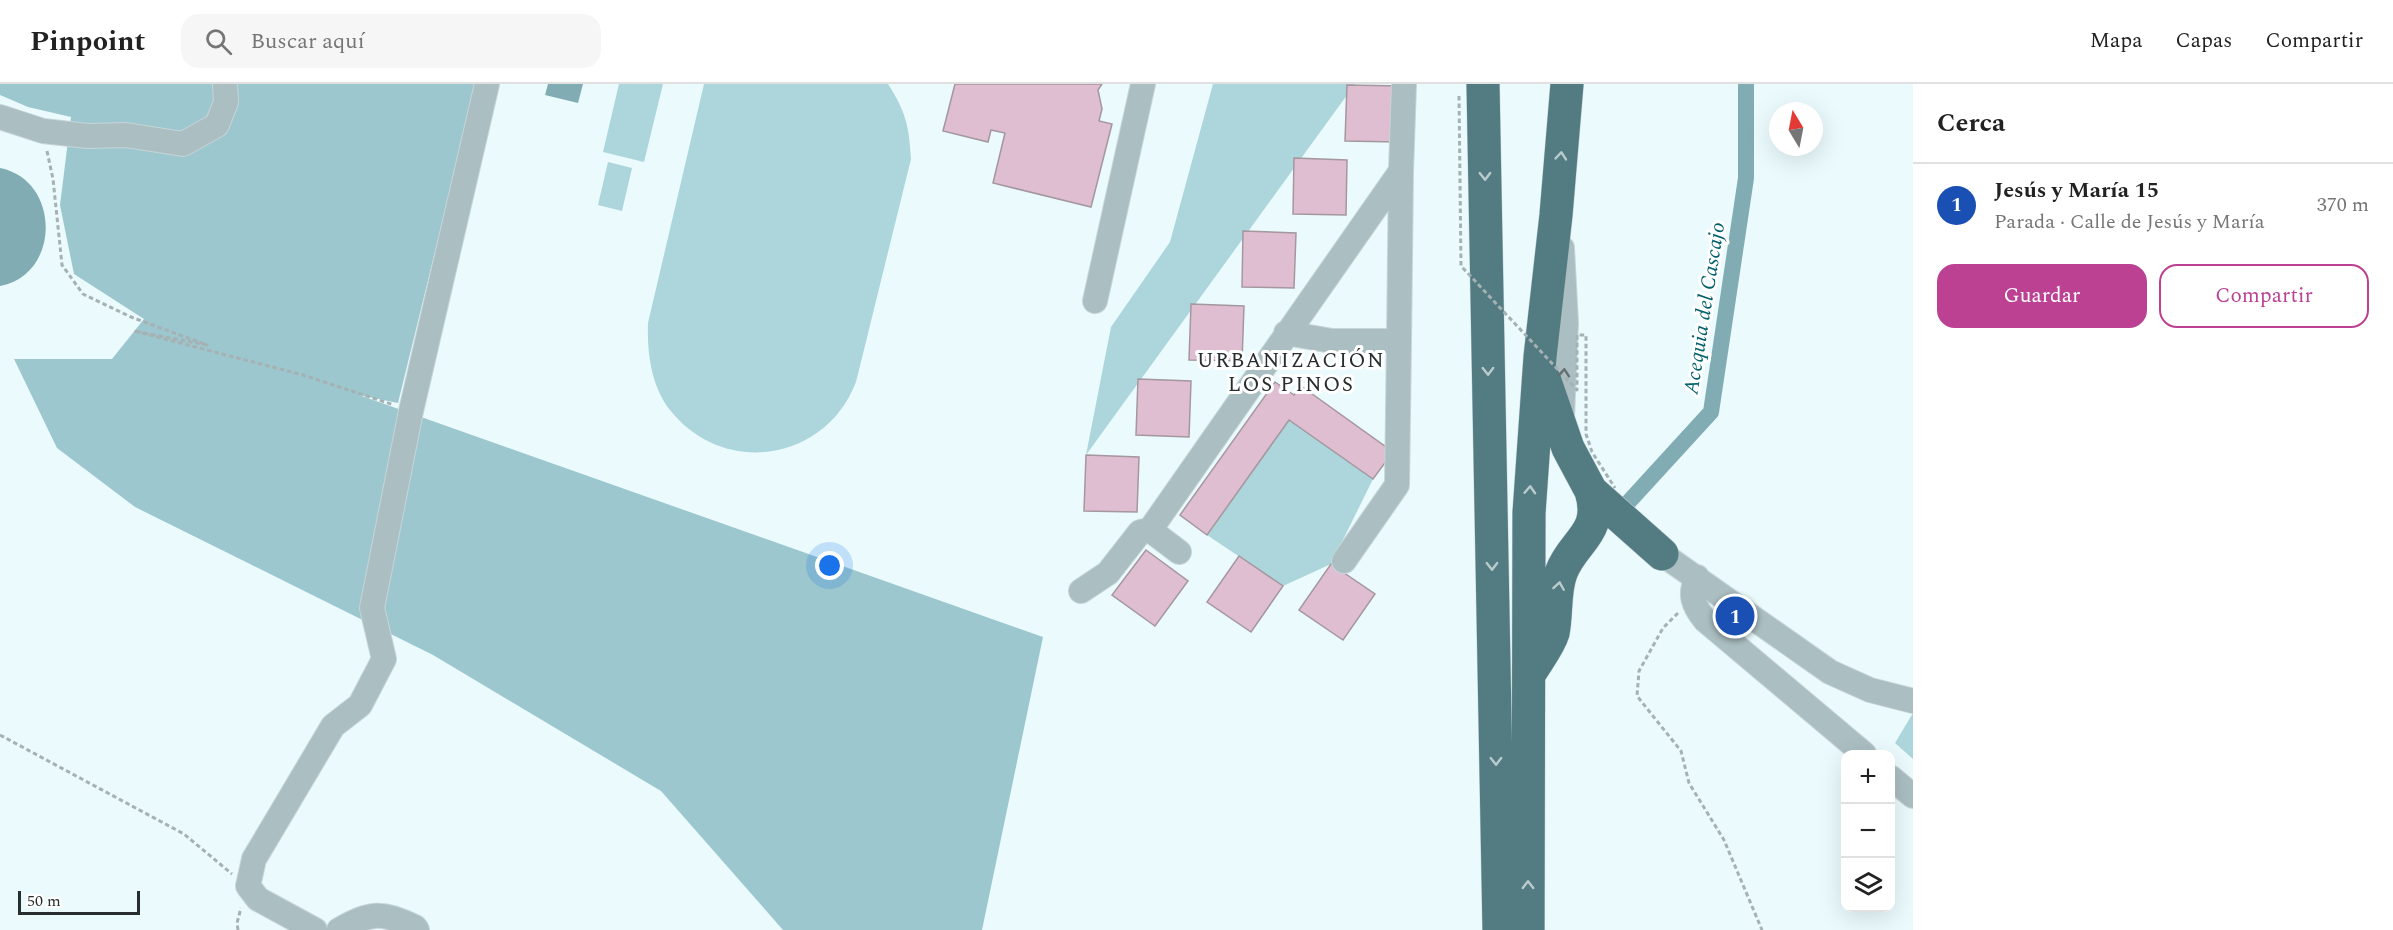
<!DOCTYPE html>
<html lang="es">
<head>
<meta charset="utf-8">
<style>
  body { margin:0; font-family:Spectral,serif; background:#f6f6f6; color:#222 }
  .controls { position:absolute; right:18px; bottom:18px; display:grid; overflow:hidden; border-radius:12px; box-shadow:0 6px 24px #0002 }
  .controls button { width:54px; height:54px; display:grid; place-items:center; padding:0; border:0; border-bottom:2px solid #e0e0e0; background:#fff; color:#222; font:30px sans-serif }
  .compass { position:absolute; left:1769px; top:18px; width:54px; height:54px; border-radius:50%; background:#fff; box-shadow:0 6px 24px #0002; rotate:350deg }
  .scale { position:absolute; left:18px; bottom:15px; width:122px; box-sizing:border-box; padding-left:6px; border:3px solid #282e2f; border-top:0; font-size:16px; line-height:21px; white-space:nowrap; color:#282e2f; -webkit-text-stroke:4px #fff; paint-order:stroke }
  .you { position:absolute; left:830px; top:482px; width:21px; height:21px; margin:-15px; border:4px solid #fff; border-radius:50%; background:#1a73e8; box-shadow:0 0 0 9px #1a73e833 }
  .badge { display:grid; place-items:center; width:39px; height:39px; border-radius:50%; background:#bc4192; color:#fff; font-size:20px; font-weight:700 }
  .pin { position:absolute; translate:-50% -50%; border:3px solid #fff; box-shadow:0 2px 6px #0006 }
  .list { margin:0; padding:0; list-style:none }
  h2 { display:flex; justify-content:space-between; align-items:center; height:78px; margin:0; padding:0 24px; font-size:26px }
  h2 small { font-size:20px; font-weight:400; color:#767676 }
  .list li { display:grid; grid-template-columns:39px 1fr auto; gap:18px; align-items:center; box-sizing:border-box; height:84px; padding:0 24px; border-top:2px solid #e0e0e0 }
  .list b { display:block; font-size:22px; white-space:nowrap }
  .list p { margin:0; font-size:20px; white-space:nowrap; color:#767676 }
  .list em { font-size:20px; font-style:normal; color:#767676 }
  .actions { display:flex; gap:12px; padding:18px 24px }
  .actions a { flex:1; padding:14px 0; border:2px solid #bc4192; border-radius:18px; text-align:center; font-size:21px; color:#bc4192 }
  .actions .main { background:#bc4192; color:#fff }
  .icon { flex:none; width:33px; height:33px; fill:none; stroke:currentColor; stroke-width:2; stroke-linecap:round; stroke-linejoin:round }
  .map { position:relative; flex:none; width:1913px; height:846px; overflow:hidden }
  header { display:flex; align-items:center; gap:36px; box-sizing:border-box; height:84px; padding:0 30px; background:#fff; border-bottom:2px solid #e0e0e0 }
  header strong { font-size:28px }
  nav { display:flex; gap:33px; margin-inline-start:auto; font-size:21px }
  .search { width:420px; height:54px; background:#f6f6f6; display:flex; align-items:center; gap:15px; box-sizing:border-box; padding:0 21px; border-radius:18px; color:#767676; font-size:22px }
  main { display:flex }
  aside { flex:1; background:#fff }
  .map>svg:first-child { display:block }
  .green { fill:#acd5dc }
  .forest { fill:#9cc7ce }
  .water { fill:#82acb3 }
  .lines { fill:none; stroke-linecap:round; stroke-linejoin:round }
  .canal { stroke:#82acb3; stroke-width:16 }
  .building { fill:#e0bed1; stroke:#a4979e; stroke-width:1.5 }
  .minor-casing { stroke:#c7d5d8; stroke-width:26 }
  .highway-casing { stroke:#c7d5d8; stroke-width:34 }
  .path { stroke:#a5b1b3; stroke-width:3; stroke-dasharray:4.5 3; stroke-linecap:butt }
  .minor { stroke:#abbec1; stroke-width:24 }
  .highway { stroke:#537c82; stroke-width:33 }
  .path-bridge { stroke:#a5b1b3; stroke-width:3; stroke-dasharray:4.5 3; stroke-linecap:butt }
  .oneway { stroke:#bacbcd }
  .oneway2 { stroke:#636f71 }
  .labels { text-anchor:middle; stroke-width:6; stroke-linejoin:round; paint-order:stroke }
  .water-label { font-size:21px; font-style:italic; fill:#03616c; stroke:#fff }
  .neighbourhood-label { font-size:21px; letter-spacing:1.5px; fill:#282e2f; stroke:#fff }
</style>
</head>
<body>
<header>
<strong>Pinpoint</strong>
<div class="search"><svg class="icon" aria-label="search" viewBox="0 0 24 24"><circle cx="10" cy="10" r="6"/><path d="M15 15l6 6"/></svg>Buscar aquí</div>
<nav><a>Mapa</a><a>Capas</a><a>Compartir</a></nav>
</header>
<main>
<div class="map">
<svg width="1913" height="846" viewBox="0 0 1913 846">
  <rect width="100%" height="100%" fill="#eafafd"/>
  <!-- green -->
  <path class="green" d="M 619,0 L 663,0 L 644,78 L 603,68 Z
    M 704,0 L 888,0 C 906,28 909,42 911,75 L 856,298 C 826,377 724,394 670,326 C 651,302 647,268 648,239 Z
    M 1213,0 L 1355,0 L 1086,371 L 1111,243 L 1170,158 Z
    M 608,78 L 632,84 L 622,127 L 598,121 Z
    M 1289,336 L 1373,395 L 1331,480 L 1283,502 L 1207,451 Z
    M 1913,629 L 1913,675 L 1895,659 Z"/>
  <!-- forest -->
  <path class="forest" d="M 0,0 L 476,0 L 398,319 L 359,311 L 1043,553 L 982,846 L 783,846 L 661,707 L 433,571 L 135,423 L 57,364 L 14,275 L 112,275 L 144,235 L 74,190 L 60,121 L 71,33 L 28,23 L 0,11 Z"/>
  <!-- water -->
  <path class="water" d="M 548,0 L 583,0 L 578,19 L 545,11 Z
    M 0,84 C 61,96 61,191 0,202 Z"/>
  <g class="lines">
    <!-- canal -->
    <path class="canal" d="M 1625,422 L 1711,328 L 1746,94 L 1746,0"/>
  </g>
  <!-- building -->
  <path class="building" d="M 955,0 L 1102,0 L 1098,6 L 1102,25 L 1099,37 L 1112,40 L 1091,123 L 993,99 L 1005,49 L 991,46 L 988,58 L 943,47 Z
    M 1347,1 L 1400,2 L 1398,58 L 1345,57 Z
    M 1294,74 L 1347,76 L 1346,131 L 1293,130 Z
    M 1243,147 L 1296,149 L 1294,204 L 1242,203 Z
    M 1191,220 L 1244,222 L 1242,277 L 1189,276 Z
    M 1138,295 L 1191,297 L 1189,353 L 1136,351 Z
    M 1275,298 L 1294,311 L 1301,302 L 1393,368 L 1373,395 L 1289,336 L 1207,451 L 1180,431 Z
    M 1086,371 L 1139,373 L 1137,428 L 1084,427 Z
    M 1146,466 L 1188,497 L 1155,542 L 1112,511 Z
    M 1239,472 L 1283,502 L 1251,548 L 1207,518 Z
    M 1331,480 L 1375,510 L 1343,556 L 1299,526 Z"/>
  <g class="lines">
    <defs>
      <path id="minor" d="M 0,33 L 43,47 L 88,52 L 126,51 L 183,60 L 217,41 L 226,18 L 225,0
        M 1095,217 L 1143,0
        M 1286,249 L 1332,257 L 1399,257 L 1401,87
        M 1562,333 L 1566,239 L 1562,164
        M 1179,468 L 1150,446 L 1401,87 L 1404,0
        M 1662,470 L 1830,588 L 1870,606 L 1913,617
        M 1344,477 L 1397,401 L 1399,257
        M 1697,493 C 1689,511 1693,521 1705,536 L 1864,670
        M 1081,507 L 1108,489 L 1140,448 L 1150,446
        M 1890,693 L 1913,712
        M 315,846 L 258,815 L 248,802 L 254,775 L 333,642 L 360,621 L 384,575 L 372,524 L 411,327 L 487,0
        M 339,846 C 371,828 381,827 415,843 L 417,846"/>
      <path id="highway" d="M 1483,0 L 1499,846
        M 1545,297 L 1568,364 L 1591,407 L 1662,470
        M 1530,589 C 1537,577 1549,562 1553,549 C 1557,530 1554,508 1561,489 C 1573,456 1604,450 1591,407
        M 1528,846 L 1529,429 L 1540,273 L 1556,131 L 1567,0"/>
    </defs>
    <!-- minor casing -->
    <use href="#minor" class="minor-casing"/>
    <!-- highway casing -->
    <use href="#highway" class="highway-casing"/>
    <!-- path -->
    <path class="path" d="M 47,67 L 53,95 L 62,181 L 83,210 L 131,233 L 207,261 L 134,247 L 303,291 L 394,321
      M 1678,529 L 1663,544 L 1639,587 L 1637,612 L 1681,667 L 1689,699 L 1724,756 L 1762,846
      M 0,651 L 184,750 L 232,790
      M 238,846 L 237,839 L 241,824"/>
    <!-- minor -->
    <use href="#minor" class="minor"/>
    <!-- highway -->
    <use href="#highway" class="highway"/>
    <!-- path-bridge -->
    <path class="path-bridge" d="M 1459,12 L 1461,182 L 1577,306 L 1577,251 L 1586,251 L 1586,350 L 1592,368 L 1615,404"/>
  </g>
  <!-- one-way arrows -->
  <defs><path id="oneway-chevron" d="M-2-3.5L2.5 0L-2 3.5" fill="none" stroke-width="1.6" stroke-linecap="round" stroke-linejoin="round" transform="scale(1.5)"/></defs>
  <g class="oneway">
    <use href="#oneway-chevron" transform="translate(1561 72) rotate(-85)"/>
    <use href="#oneway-chevron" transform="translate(1485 92) rotate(89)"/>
    <use href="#oneway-chevron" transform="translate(1488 287) rotate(89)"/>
    <use href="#oneway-chevron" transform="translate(1530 406) rotate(-87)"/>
    <use href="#oneway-chevron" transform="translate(1492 482) rotate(89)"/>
    <use href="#oneway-chevron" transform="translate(1559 502) rotate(-81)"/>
    <use href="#oneway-chevron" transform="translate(1496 677) rotate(89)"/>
    <use href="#oneway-chevron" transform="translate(1528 801) rotate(-90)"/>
  </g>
  <use class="oneway2" href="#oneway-chevron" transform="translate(1564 289) rotate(-86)"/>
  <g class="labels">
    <!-- water labels -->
    <g class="water-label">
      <text transform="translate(1704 224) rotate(-81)" y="7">Acequia del Cascajo</text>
    </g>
    <!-- neighbourhood labels -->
    <g class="neighbourhood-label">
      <text x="1291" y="283">URBANIZACIÓN<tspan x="1291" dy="24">LOS PINOS</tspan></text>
    </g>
  </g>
</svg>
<div class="controls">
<button>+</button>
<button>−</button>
<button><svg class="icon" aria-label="layers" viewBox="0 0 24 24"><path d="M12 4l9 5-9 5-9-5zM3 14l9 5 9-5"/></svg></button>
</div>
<svg class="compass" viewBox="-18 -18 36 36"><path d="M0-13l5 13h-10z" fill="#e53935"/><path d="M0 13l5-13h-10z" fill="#767676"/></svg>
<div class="scale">50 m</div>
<div class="you"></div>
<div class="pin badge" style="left:1735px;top:532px;background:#1a4fb4">1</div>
</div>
<aside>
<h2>Cerca<small></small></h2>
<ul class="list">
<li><span class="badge" style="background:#1a4fb4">1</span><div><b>Jesús y María 15</b><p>Parada · Calle de Jesús y María</p></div><em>370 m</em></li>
</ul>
<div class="actions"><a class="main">Guardar</a><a>Compartir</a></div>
</aside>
</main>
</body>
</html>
